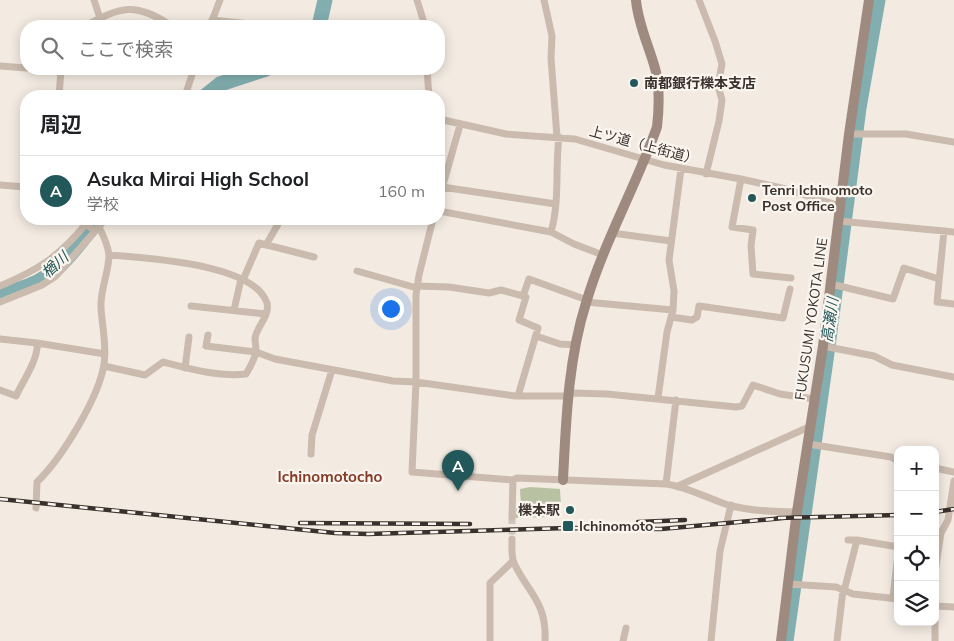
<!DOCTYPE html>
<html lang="ja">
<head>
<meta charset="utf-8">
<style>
  body { margin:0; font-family:Mulish,"Noto Sans JP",sans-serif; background:#f6f6f6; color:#202124 }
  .controls { position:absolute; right:15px; bottom:15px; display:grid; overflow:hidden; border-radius:10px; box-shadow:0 2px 12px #0003 }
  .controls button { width:45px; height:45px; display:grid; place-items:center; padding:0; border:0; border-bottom:1px solid #e0e0e0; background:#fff; color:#202124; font:25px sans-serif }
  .you { position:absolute; left:390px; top:308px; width:18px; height:18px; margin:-12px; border:4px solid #fff; border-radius:50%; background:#1a73e8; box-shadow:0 0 0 8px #1a73e833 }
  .badge { display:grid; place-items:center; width:32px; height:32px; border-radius:50%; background:#23585a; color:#fff; font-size:16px; font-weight:700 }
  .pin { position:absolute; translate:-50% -41px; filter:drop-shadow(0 1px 2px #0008) }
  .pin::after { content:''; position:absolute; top:26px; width:18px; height:15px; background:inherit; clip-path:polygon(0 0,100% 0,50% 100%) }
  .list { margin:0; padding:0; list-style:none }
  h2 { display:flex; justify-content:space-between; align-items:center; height:65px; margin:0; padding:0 20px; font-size:21px }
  h2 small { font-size:16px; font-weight:400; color:#757577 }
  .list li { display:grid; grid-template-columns:32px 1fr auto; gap:15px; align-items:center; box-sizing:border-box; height:70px; padding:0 20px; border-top:1px solid #e0e0e0 }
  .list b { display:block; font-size:19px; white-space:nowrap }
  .list p { margin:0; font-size:16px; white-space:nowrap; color:#757577 }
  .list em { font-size:16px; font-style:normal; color:#757577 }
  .icon { flex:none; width:28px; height:28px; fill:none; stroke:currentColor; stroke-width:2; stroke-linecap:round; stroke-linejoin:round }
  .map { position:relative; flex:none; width:954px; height:641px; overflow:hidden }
  .search { position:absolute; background:#fff; box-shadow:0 2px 12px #0003; left:20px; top:20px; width:425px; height:55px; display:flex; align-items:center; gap:12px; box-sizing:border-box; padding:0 18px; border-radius:20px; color:#757577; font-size:19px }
  .panel { position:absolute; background:#fff; box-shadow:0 2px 12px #0003; left:20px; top:90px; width:425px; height:135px; border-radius:20px }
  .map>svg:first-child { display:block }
  .green { fill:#b8c2a2 }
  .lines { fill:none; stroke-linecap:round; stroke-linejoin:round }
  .river { stroke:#82aeaf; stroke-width:15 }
  .minor-tunnel { stroke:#cec6be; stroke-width:7; stroke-dasharray:7 3.5; stroke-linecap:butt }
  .minor { stroke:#cbbbae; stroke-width:7 }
  .secondary { stroke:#9f8a7f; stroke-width:10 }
  .rail-casing { stroke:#3a302c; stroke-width:4.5 }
  .rail { stroke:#faf5ef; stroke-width:2.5; stroke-dasharray:8; stroke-linecap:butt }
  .poi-dot { fill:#23585a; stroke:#faf5ef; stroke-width:2 }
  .labels { text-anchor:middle; stroke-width:4.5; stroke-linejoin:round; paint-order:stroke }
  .poi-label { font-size:14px; font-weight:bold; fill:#3a302c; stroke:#faf5ef; text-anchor:start }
  .street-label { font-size:14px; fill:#3a302c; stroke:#faf5ef }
  .water-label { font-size:15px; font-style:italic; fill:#23585a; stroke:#faf5ef }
  .neighbourhood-label { font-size:15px; font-weight:bold; fill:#863c28; stroke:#faf5ef }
</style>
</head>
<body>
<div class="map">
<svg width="954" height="641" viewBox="0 0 954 641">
  <rect width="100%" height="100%" fill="#f3ebe2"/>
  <!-- green -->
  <path class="green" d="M 530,487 L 560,489 L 561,506 L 557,506 L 556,512 L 551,513 L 550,517 L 515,518 L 516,508 L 521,507 L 520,489 Z"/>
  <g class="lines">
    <!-- river -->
    <path class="river" d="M 319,26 L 325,0
      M 205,96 L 220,84 L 266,69
      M 0,295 C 16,290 33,286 47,276 C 68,262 83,237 100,219
      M 786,641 L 829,339 L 859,108 L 878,0"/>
    <!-- minor-tunnel -->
    <path class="minor-tunnel" d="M 512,517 L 512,539"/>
    <!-- minor -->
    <path class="minor" d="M 94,0 L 100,18
      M 417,0 L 425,26
      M 544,0 L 552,36 L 551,58 L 557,137
      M 699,0 L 715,41 L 722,64 L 718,86 L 722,100 L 719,121 L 706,174
      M 212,20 L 269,26
      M 85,26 C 122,6 135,2 172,26
      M 210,26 L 220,0
      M 0,66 L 26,68
      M 55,69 L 61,70 L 59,96
      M 427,69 L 429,96
      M 185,96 L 194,69
      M 439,119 L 506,134 L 575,139 L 664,165 L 741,179 L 786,189 L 840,206
      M 849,134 L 906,134 L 954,142
      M 741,179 L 732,227 L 753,230 L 751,246 L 753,274 L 791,278
      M 0,185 L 26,187
      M 442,187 L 556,204
      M 439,199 L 460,125
      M 439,211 L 551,232 L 574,244 L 603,255
      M 433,219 L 419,275 L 416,295 L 416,382 L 412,472 L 513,480
      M 839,221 L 954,232
      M 98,227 L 105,219
      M 944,231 L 937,302 L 954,304
      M 551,232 C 560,201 555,168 559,137
      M 612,233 L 671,241
      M 266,245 L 281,219
      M 357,271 L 417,288
      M 243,280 L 259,243 L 314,257
      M 831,284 L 893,299 L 904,268 L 939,279
      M 0,286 C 40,269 58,257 86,224
      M 417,286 L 449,287 L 489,293 L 501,290 L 523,296 L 529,279 L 587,300
      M 0,302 L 42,285 L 56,276 L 95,231
      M 586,302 L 673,310
      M 191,306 L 266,314
      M 234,310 L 241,279
      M 671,317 L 692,320 L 697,317 L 699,306 L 783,318 L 790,289
      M 208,335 L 206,346 L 256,352 L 275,359 L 393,381 L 416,382 L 515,396 L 568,396 L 572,393 L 607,394 L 736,407 L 742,406 L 753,385 L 780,394 L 814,399
      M 536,336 L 560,344 L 576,345
      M 0,339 L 37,343 L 105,354
      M 823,346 L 874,356 L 892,365 L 954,377
      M 104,366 L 145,375 L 163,362 C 190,369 217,377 246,374 C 249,369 256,356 256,350 C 256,346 255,342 255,338 C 257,326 270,316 267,303 C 254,263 144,258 109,255
      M 185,368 L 189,337
      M 0,390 L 16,396 C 23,381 39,358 37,343
      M 518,396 L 538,328 L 519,320 L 526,297 L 523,296
      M 658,398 L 667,332 L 673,310 L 674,291 L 669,260 L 681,169
      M 808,444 L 891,457 L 898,461
      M 311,454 L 312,435 L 332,370
      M 935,468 L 954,472
      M 666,484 L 676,400
      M 678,486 L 811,426
      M 36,508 L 37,482 C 61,459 99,398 104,364 C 107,345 102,327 101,307 C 100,290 109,272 109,255 C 108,246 104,237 100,229 L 98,227 L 95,231 L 79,219
      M 512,517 L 513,480 L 517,478 L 666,484 C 687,487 707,498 728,505 C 750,511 774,512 797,512
      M 512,539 C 512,546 511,556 514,563 C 528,593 547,602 545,641
      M 857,540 L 898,547
      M 935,572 L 941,533 L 948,520 L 954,481
      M 788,584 L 836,587 L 853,594 L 898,599
      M 844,591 L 857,540 L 848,540
      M 893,598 L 898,554
      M 935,606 L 954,607
      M 490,641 L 490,583 L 513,561
      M 623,641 L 626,628
      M 711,641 L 720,551 L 731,505
      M 837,641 L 843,590
      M 935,641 L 935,622"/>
    <!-- secondary -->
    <path class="secondary" d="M 563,480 C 566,421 568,360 586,303 C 604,242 636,186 657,127 C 659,109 660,90 656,72 C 650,48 638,25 636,0
      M 781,641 L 796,518 L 823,346 L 849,134 L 869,0"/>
    <defs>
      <path id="rail" d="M 0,499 L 335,533 L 368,534 L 568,528 L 661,529 L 784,518
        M 935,512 L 954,509
        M 778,518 L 898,515
        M 638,522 L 685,520
        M 300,523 L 470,524"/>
    </defs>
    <!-- rail casing -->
    <use href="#rail" class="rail-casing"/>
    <!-- rail -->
    <use href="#rail" class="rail"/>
  </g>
  <!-- markers -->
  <g class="poi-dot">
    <circle cx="634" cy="83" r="5"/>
    <circle cx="752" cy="198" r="5"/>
    <circle cx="570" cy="510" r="5"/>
    <rect x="562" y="520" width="12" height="12" rx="2.5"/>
  </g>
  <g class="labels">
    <!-- poi labels -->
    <g class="poi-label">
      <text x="644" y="88">南都銀行櫟本支店</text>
      <text x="762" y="195">Tenri Ichinomoto<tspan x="762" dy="16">Post Office</tspan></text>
      <text x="560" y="515" text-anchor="end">櫟本駅</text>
      <text x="579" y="531">Ichinomoto</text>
    </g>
    <!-- street labels -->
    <g class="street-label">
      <text transform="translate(644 145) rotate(15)" y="5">上ツ道（上街道）</text>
      <text transform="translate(811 319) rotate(-82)" y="5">FUKUSUMI YOKOTA LINE</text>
    </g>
    <!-- water labels -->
    <g class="water-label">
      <text transform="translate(55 265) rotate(-42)" y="5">楢川</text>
      <text transform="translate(830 320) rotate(-82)" y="5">高瀬川</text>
    </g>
    <!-- neighbourhood labels -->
    <g class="neighbourhood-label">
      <text x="330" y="482">Ichinomotocho</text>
    </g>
  </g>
</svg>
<div class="controls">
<button>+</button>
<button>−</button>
<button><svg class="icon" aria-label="locate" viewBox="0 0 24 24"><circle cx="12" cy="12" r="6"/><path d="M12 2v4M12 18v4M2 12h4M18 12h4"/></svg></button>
<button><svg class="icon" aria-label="layers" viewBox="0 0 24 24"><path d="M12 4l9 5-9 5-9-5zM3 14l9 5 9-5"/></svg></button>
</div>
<div class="you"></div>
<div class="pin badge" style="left:458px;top:491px">A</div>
<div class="search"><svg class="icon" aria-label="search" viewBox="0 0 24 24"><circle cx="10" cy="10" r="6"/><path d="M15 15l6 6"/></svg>ここで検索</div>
<section class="panel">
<h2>周辺<small></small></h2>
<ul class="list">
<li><span class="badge">A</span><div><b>Asuka Mirai High School</b><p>学校</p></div><em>160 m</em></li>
</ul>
</section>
</div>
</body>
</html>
